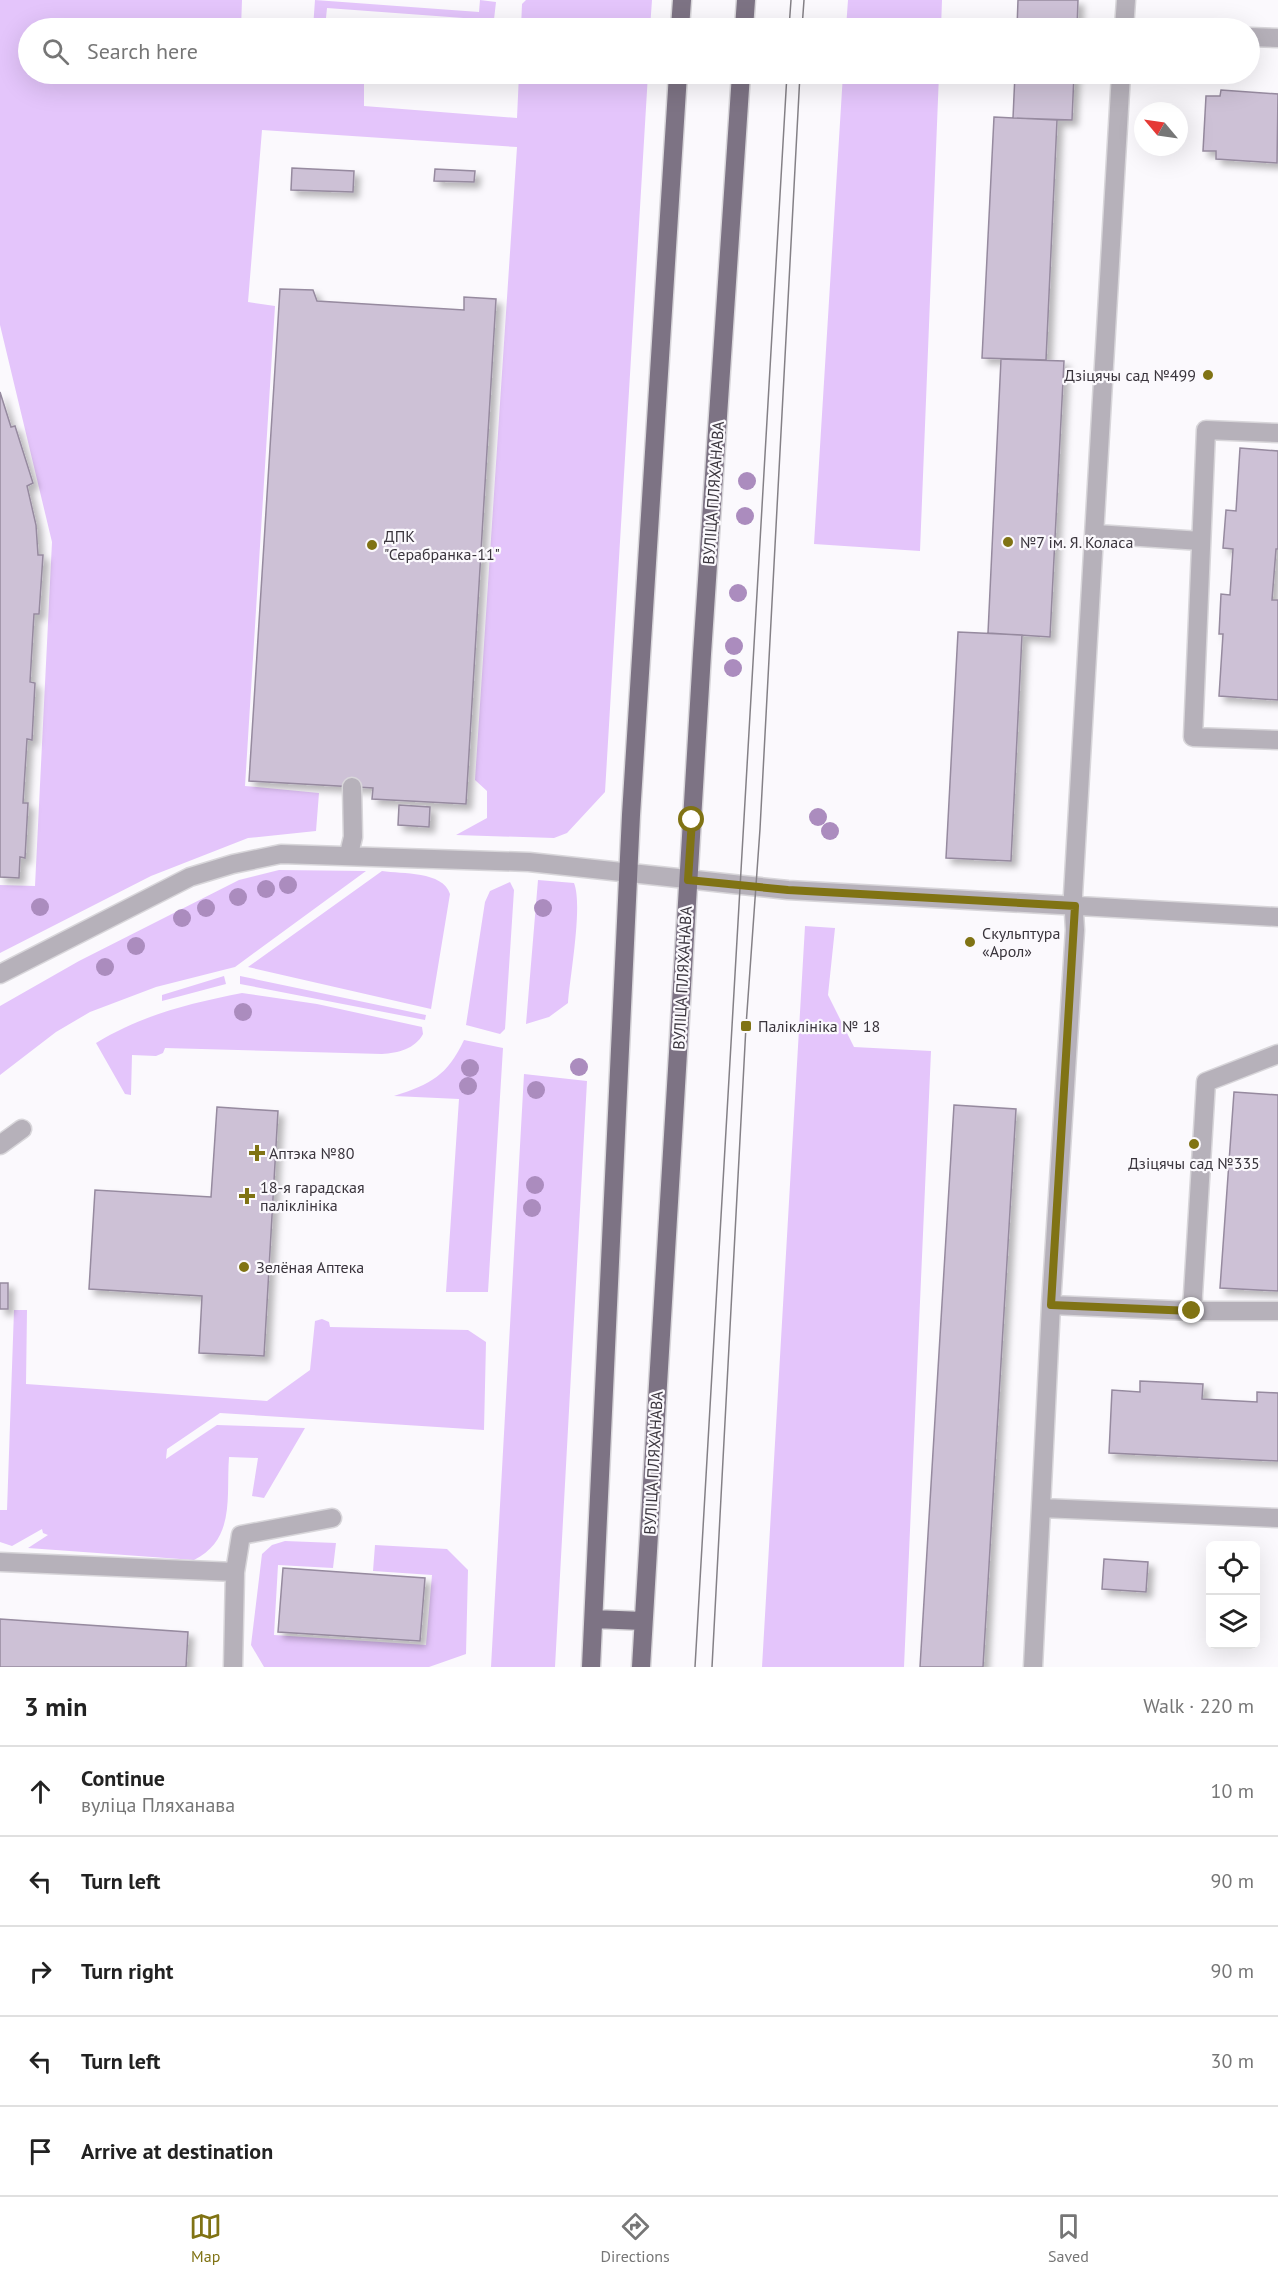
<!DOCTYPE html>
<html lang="en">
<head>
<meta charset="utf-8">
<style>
  body { margin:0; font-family:"PT Sans",sans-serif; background:#f6f6f6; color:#222 }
  .controls { position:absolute; right:18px; bottom:18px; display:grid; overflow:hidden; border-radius:9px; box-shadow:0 6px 24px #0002 }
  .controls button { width:54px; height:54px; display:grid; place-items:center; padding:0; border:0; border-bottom:2px solid #e0e0e0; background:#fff; color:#222; font:30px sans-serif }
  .compass { position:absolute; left:1134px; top:102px; width:54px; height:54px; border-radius:50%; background:#fff; box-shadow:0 6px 24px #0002; rotate:299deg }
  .stop { position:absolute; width:18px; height:18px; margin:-14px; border:4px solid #807314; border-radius:50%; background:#fff }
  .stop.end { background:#807314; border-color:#fff; box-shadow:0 2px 6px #0008 }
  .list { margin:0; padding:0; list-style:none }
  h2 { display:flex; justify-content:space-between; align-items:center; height:78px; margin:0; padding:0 24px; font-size:26px }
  h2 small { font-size:20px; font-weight:400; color:#767676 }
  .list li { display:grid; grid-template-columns:39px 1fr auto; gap:18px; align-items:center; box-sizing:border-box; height:90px; padding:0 24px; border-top:2px solid #e0e0e0 }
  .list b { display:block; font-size:22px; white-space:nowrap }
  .list p { margin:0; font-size:20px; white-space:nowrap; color:#767676 }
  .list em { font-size:20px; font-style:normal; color:#767676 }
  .icon { flex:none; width:33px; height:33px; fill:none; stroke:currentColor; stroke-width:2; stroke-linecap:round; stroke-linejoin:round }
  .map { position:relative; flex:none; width:1278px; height:1667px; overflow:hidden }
  .search { position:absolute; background:#fff; box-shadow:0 6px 24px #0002; left:18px; right:18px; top:18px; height:66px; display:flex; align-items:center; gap:15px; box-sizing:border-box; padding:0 21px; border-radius:33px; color:#767676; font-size:22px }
  .sheet { height:528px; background:#fff }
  nav { display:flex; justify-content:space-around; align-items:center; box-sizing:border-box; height:84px; border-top:2px solid #e0e0e0; background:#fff; font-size:16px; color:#767676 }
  nav a { display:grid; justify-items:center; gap:3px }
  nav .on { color:#807314 }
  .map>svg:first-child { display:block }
  .green { fill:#e4c5fb }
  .building { fill:#cdc1d6; stroke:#968a9f; stroke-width:1.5; filter:url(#shadow) }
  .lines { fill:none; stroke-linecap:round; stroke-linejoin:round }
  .minor-casing { stroke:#d8d6da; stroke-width:21 }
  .major-casing { stroke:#d8d6da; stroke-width:21 }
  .minor { stroke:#b6b1ba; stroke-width:18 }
  .major { stroke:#7d7384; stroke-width:18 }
  .tram { stroke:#848086; stroke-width:1.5 }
  .tree { fill:#ab8cbe }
  .route { stroke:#807314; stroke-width:8 }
  .poi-dot { fill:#807314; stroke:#fbf9fd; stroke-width:2 }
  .labels { text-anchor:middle; stroke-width:4.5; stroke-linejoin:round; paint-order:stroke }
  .poi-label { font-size:16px; fill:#3a353d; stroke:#fbf9fd; text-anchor:start }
  .street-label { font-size:16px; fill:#3a353d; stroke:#fbf9fd }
</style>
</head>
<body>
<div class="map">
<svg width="1278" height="1667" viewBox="0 0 1278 1667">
  <defs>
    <filter id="shadow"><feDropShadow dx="5.5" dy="5.5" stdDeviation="3" flood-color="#0004"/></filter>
  </defs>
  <rect width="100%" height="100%" fill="#fbf9fd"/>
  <!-- green -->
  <path class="green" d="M 0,0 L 242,0 L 241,28 L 28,28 L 28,74 L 364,74 L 364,106 L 517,118 L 519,74 L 648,74 L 605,792 L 567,833 L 554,838 L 456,835 L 487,818 L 487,791 L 475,780 L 517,147 L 262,130 L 248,302 L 275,306 L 245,786 L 319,793 L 316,831 L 248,838 L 151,876 L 0,953 L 0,885 L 35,886 L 52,542 L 0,325 Z
    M 315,0 L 479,12 L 480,0 L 496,2 L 493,28 L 477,28 L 477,19 L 327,8 L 325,28 L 313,28 Z
    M 526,0 L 652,0 L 650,28 L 521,28 L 522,4 Z
    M 848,0 L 942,0 L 941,28 L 846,28 Z
    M 843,74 L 939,74 L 920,551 L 814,544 Z
    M 279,870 L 366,871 L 235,967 L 156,987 L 90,1012 L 56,1032 L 0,1075 L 0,1006 L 79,961 L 239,880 Z
    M 382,871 C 402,874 443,871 450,894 L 431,1009 L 248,967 Z
    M 538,880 L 574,883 C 583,905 570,976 568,1003 L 549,1017 L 526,1024 Z
    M 510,882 L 514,890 L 505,1029 L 500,1034 L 466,1025 L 485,902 L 490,891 Z
    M 805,926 L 835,928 L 828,995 L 854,1047 L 931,1051 L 904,1667 L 762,1667 Z
    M 224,976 L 226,984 L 162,1001 L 162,995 Z
    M 240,976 L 426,1015 L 425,1020 L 240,984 Z
    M 242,993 L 317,1004 L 422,1027 L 423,1034 C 415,1049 398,1053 382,1054 L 165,1048 L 163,1053 L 156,1056 L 132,1055 L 131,1095 L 125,1094 L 96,1043 C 144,1014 188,1004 242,993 Z
    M 464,1040 L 503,1048 L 488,1292 L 446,1292 L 459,1099 L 394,1096 C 431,1084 447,1076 464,1040 Z
    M 524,1074 L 587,1081 L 555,1667 L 491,1667 Z
    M 14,1310 L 27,1310 L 26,1384 L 267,1401 L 310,1370 L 315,1321 L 322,1319 L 329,1322 L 330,1327 L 468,1330 L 486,1342 L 484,1430 L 220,1413 L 167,1449 L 166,1459 L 217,1425 L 305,1428 L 264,1498 L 252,1496 L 258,1458 L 229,1457 C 226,1496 236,1539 194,1560 L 28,1548 L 48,1535 L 43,1533 L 42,1529 L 12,1546 L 0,1542 L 0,1510 L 7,1510 Z
    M 285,1541 L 336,1543 L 333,1568 L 278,1565 L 274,1635 L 426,1645 L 432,1575 L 373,1571 L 375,1545 L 447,1549 L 468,1570 L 466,1654 L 429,1667 L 264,1667 L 251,1645 L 262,1554 L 272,1545 Z"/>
  <!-- building -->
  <path class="building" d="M 1018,0 L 1078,0 L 1077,28 L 1017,28 Z
    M 1015,74 L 1074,74 L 1072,120 L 1013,118 Z
    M 1221,90 L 1278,94 L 1277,163 L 1216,159 L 1216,151 L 1203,151 L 1206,96 L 1220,96 Z
    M 994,117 L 1057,120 L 1046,360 L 982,358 Z
    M 292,168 L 354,171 L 353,192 L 291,190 Z
    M 435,169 L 475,171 L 474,182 L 434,181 Z
    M 280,289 L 313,290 L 317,301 L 464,310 L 464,297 L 496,299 L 466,804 L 372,799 L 373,788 L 249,781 Z
    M 1001,359 L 1064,361 L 1050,637 L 988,633 Z
    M 0,392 L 11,427 L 15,426 L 33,483 L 27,486 L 36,525 L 38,555 L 43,555 L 39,614 L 34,614 L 30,682 L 35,683 L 32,740 L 27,739 L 23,803 L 28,803 L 25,858 L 20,857 L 19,878 L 0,877 Z
    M 1240,448 L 1278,451 L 1278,549 L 1276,549 L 1272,600 L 1278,600 L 1278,700 L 1219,696 L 1223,634 L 1219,634 L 1221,594 L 1230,595 L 1233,549 L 1223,548 L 1226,510 L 1236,511 Z
    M 958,632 L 1022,635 L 1011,861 L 946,858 Z
    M 399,805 L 430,807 L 429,827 L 398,825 Z
    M 1234,1092 L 1278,1095 L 1278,1291 L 1220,1288 Z
    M 954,1105 L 1016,1109 L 983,1667 L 920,1667 Z
    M 217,1107 L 278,1111 L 264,1356 L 199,1353 L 202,1296 L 89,1289 L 95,1190 L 211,1197 Z
    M 0,1283 L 8,1283 L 8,1309 L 0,1309 Z
    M 1140,1381 L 1203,1384 L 1202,1399 L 1257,1402 L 1257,1392 L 1278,1393 L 1278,1461 L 1109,1453 L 1112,1390 L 1140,1392 Z
    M 1104,1559 L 1148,1562 L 1146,1592 L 1102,1589 Z
    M 283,1568 L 425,1578 L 420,1641 L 278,1632 Z
    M 0,1619 L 188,1632 L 186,1667 L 0,1667 Z"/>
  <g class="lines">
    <defs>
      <path id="minor" d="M 1124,28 L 1126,0
        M 1250,37 L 1278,38
        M 1278,433 L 1206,430 L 1193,737 L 1278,740
        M 1096,534 L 1201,541
        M 349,854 L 353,837 L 352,787
        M 0,974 L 190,877 L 233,864 L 281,854 L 529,862 L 788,890 L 1278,917
        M 0,1145 L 22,1129
        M 1051,1305 L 1192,1311 L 1278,1311
        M 1192,1311 L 1206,1082 L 1278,1054
        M 1042,1508 L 1278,1518
        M 0,1562 L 235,1572
        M 233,1667 L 235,1572 L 241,1535 L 332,1518
        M 1033,1667 L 1051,1305 L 1075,930 L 1073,895 L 1121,74"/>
      <path id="major" d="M 680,28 L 682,0
        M 744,28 L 746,0
        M 594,1619 L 643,1621
        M 591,1667 L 631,815 L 678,74
        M 641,1667 L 702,654 L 741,74"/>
    </defs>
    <!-- minor casing -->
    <use href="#minor" class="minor-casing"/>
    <!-- major casing -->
    <use href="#major" class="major-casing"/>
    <!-- minor -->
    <use href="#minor" class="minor"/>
    <!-- major -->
    <use href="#major" class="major"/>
    <!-- tram -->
    <path class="tram" d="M 789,28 L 791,0
      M 802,28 L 804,0
      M 695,1667 C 724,1136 758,605 787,74
      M 712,1667 L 746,1026 L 760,829 L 800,74"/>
  </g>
  <!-- trees -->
  <g class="tree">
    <circle cx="747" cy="481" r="9"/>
    <circle cx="745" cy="516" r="9"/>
    <circle cx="738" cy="593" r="9"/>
    <circle cx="734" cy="646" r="9"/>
    <circle cx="733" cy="668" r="9"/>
    <circle cx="818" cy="817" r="9"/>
    <circle cx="830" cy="831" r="9"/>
    <circle cx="288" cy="885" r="9"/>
    <circle cx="266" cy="889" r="9"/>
    <circle cx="238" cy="897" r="9"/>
    <circle cx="40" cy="907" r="9"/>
    <circle cx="206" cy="908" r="9"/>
    <circle cx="543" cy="908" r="9"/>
    <circle cx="182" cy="918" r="9"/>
    <circle cx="136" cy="946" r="9"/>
    <circle cx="105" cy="967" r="9"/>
    <circle cx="243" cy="1012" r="9"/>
    <circle cx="579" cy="1067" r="9"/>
    <circle cx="470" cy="1068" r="9"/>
    <circle cx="468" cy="1086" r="9"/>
    <circle cx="536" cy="1090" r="9"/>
    <circle cx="535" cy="1185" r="9"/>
    <circle cx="532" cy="1208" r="9"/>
  </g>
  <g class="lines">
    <!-- route -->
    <path class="route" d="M 692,820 L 688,880 L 788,890 L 1075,906 L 1051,1305 L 1192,1311"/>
  </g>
  <!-- markers -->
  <g class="poi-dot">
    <circle cx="1208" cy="375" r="6"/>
    <circle cx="1008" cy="542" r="6"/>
    <circle cx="372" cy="545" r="6"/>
    <circle cx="970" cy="942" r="6"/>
    <rect x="740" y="1020" width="12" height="12" rx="3"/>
    <circle cx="1194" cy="1144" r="6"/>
    <path d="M254 1144h6v6h6v6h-6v6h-6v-6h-6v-6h6z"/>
    <path d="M244 1187h6v6h6v6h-6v6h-6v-6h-6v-6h6z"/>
    <circle cx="244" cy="1267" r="6"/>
  </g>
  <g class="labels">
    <!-- poi labels -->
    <g class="poi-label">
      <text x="1196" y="381" text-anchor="end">Дзіцячы сад №499</text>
      <text x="384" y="542">ДПК<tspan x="384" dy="18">"Серабранка-11"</tspan></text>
      <text x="1020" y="548">№7 ім. Я. Коласа</text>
      <text x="982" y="939">Скульптура<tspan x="982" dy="18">«Арол»</tspan></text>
      <text x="758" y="1032">Паліклініка № 18</text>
      <text x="269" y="1159">Аптэка №80</text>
      <text x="1194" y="1169" text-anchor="middle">Дзіцячы сад №335</text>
      <text x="260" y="1193">18-я гарадская<tspan x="260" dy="18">паліклініка</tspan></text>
      <text x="256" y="1273">Зелёная Аптека</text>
    </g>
    <!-- street labels -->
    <g class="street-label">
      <text transform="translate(713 493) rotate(-86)" y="6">ВУЛІЦА ПЛЯХАНАВА</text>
      <text transform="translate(682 978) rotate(-87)" y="6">ВУЛІЦА ПЛЯХАНАВА</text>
      <text transform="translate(653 1463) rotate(-87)" y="6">ВУЛІЦА ПЛЯХАНАВА</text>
    </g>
  </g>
</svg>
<div class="controls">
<button><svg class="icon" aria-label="locate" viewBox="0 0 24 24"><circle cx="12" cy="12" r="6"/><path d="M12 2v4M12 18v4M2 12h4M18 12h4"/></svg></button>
<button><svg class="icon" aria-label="layers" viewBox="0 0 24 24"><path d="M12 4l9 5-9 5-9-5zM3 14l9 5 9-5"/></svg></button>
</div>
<svg class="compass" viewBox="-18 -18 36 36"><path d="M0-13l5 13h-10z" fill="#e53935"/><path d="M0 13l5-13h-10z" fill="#767676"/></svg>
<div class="stop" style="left:692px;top:820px"></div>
<div class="stop end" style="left:1192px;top:1311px"></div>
<div class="search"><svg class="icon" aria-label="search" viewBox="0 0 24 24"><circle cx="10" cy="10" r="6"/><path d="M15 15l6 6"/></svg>Search here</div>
</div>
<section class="sheet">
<h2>3 min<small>Walk · 220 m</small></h2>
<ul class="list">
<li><svg class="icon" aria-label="ahead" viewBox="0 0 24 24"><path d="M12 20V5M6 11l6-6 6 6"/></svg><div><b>Continue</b><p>вуліца Пляханава</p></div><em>10 m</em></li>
<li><svg class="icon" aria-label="left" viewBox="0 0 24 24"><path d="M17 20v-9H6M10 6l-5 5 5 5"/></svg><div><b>Turn left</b></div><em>90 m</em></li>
<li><svg class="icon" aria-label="right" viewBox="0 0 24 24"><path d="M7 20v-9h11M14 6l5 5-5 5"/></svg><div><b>Turn right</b></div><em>90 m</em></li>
<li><svg class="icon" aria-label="left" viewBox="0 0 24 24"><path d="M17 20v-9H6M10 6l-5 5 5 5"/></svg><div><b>Turn left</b></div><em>30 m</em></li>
<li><svg class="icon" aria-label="arrive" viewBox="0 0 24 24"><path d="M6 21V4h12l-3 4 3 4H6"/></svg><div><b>Arrive at destination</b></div></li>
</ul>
</section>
<nav>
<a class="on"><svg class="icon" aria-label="map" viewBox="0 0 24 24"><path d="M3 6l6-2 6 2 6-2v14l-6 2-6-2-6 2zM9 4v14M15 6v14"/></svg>Map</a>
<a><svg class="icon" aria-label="directions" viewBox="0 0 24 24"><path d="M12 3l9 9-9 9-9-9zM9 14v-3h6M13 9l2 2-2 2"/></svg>Directions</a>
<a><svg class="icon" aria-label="saved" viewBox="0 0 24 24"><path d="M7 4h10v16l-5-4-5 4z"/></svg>Saved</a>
</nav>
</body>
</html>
